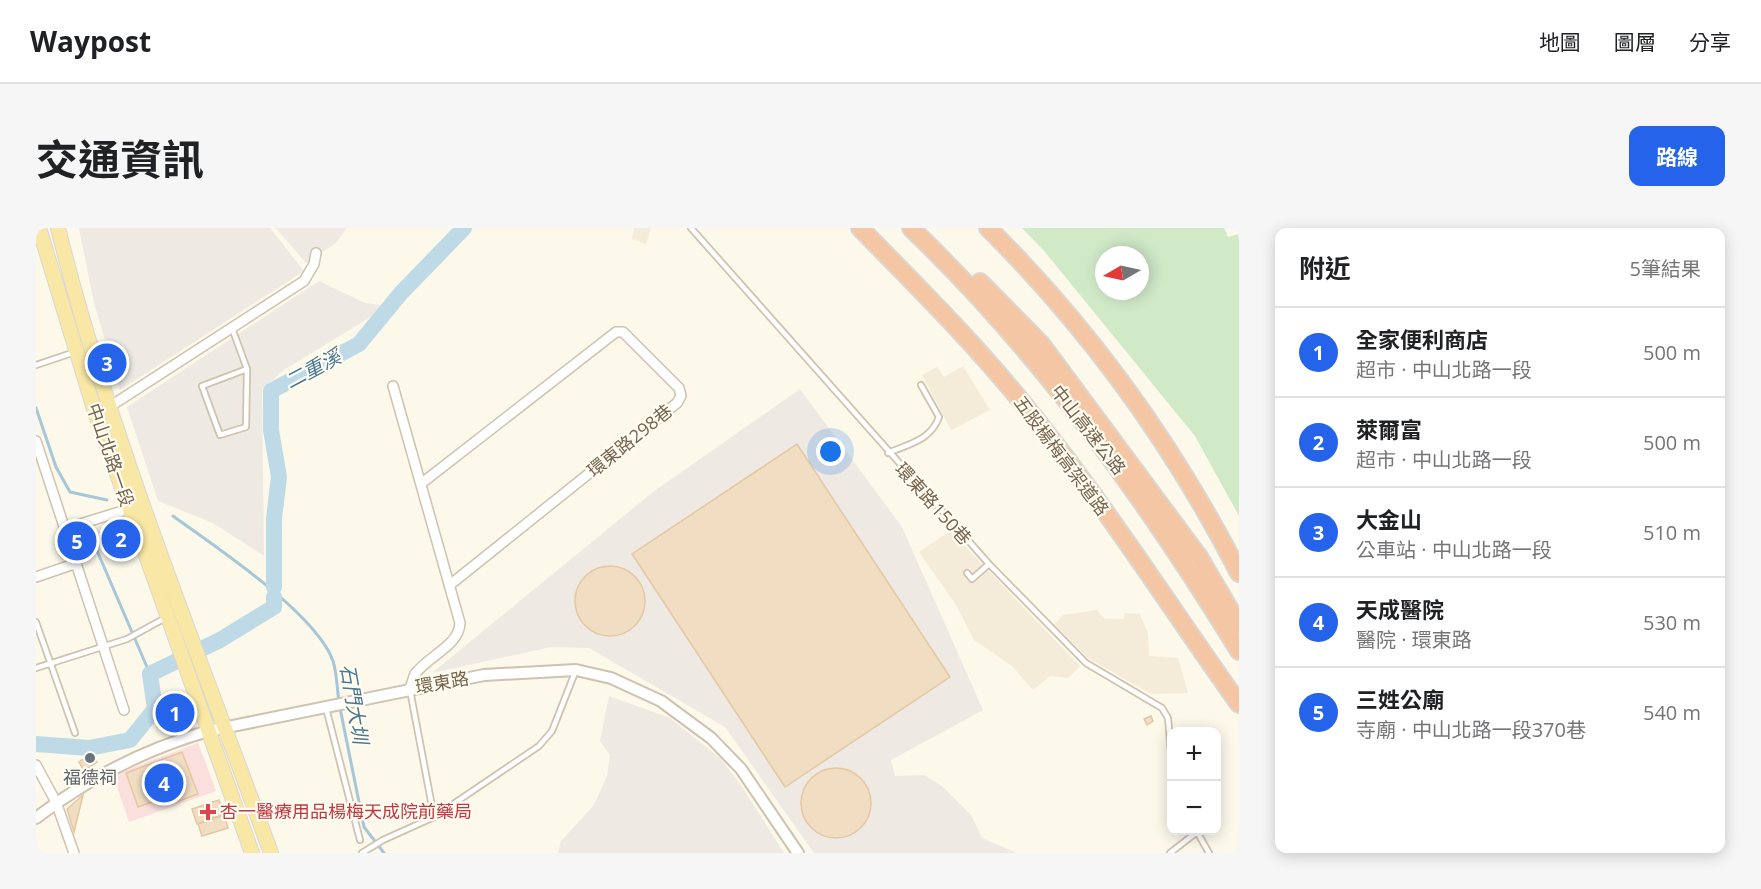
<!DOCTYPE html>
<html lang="zh-TW">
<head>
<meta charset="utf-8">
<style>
  body { margin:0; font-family:"Open Sans","Noto Sans TC",sans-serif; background:#f6f6f6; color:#202124 }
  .controls { position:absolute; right:18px; bottom:18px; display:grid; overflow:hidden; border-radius:12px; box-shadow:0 3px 15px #0003 }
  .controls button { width:54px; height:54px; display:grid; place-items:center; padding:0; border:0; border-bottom:2px solid #e0e0e0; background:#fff; color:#202124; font:30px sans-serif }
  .compass { position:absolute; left:1059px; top:18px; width:54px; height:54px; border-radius:50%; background:#fff; box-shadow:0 3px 15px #0003; rotate:261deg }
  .you { position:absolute; left:795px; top:224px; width:21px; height:21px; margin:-15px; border:4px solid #fff; border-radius:50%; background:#1a73e8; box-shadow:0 0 0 9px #1a73e833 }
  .badge { display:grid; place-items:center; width:39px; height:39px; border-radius:50%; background:#2563eb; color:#fff; font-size:20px; font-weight:700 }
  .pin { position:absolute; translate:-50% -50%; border:3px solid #fff; box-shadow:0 2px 6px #0006 }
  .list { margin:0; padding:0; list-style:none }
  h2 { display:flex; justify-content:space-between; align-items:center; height:78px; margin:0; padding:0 24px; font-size:26px }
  h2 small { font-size:20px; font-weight:400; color:#757577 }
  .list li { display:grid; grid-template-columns:39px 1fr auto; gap:18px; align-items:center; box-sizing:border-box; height:90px; padding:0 24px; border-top:2px solid #e0e0e0 }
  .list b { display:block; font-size:22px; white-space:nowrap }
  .list p { margin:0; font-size:20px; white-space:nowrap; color:#757577 }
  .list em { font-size:20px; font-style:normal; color:#757577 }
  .map { position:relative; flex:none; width:1203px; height:625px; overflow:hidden; border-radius:12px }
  header { display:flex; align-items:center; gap:36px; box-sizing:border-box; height:84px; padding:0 30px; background:#fff; border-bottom:2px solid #e0e0e0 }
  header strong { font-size:28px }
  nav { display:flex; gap:33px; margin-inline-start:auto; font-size:21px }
  .intro { display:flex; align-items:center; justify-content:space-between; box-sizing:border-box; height:144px; padding:0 36px }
  h1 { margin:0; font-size:42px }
  .button { padding:15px 27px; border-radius:12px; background:#2563eb; color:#fff; font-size:21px; font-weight:700 }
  main { display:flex; gap:36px; padding:0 36px }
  aside { flex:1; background:#fff; border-radius:12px; box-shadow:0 3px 15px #0003 }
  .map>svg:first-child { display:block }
  .residential { fill:#f4ecd9 }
  .industrial { fill:#eeeae3 }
  .medical { fill:#fadfdd }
  .green { fill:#d0eac8; fill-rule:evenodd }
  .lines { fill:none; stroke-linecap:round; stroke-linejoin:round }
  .stream { stroke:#a5c7d8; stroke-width:3 }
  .river { stroke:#bedae6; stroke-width:16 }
  .building { fill:#f1ddc2; stroke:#e4c7a3; stroke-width:1.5 }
  .service-casing { stroke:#cfc2af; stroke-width:8 }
  .minor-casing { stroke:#cfc2af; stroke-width:12 }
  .tertiary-casing { stroke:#cfc2af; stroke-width:14 }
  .primary-casing { stroke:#dcd6d1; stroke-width:16 }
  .motorway-casing { stroke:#dcd6d1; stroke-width:20 }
  .service { stroke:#fff; stroke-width:4.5 }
  .minor { stroke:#fff; stroke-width:9 }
  .tertiary { stroke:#fff; stroke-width:10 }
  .primary { stroke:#f9e8a5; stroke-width:14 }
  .motorway { stroke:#f5c6a3; stroke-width:16 }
  .worship-dot { fill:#6b7280; stroke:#fffcf1; stroke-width:2 }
  .health-dot { fill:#e0444e; stroke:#fffcf1; stroke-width:2 }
  .labels { text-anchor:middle; stroke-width:4.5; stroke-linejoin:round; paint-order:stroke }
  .street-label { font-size:18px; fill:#77634d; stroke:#fffcf1 }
  .worship-label { font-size:18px; fill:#5b616d; stroke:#fffcf1 }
  .health-label { font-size:18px; fill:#be3a42; stroke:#fffcf1; text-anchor:start }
  .water-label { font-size:20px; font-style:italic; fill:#4a7891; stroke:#fffcf1 }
</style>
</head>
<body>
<header>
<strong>Waypost</strong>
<nav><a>地圖</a><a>圖層</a><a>分享</a></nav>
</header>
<div class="intro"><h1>交通資訊</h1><a class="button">路線</a></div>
<main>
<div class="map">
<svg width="1203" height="625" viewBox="0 0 1203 625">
  <rect width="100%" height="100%" fill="#fcf8ea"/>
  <!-- residential -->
  <path class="residential" d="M 598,0 L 630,0 L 615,0 L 610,16 L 596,11 Z
    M 927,138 L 954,182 L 915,202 L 886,147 L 901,139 L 908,149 Z
    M 914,303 L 1044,438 L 1032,450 L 1014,448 L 997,462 L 976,438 L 938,412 L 920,377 L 883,324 Z
    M 1061,382 L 1069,391 L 1088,391 L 1089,385 L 1104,386 L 1112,406 L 1113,428 L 1142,430 L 1152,465 L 1115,466 L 1052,430 L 1018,396 L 1027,387 Z"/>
  <!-- industrial -->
  <path class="industrial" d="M 43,0 L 234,0 L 268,43 L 84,162 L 58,75 Z
    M 240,0 L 311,0 L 300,15 L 270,35 Z
    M 283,53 L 329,75 L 346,77 L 336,88 L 248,142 L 226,161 L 228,328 L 177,295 L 122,273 L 91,179 Z
    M 764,161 L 866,299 L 947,482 L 855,532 L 859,548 L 888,547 L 906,558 L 935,587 L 946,610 L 981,625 L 778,625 L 689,499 L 553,420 L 515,419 L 396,445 L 617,264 Z
    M 573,468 L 634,490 L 685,531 L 707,560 L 748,625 L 522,625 L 525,613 L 558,577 L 571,548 L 574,527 L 564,513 Z"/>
  <!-- medical -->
  <path class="medical" d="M 162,515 L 180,563 L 93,594 L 77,547 Z"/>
  <!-- green -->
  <path class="green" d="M 986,0 L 1188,0 L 1192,9 L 1203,6 L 1203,288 L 1159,208 L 1009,24 ZM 1068,27 L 1104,27 L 1104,63 L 1068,63 Z"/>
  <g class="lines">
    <!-- stream -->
    <path class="stream" d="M 0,180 L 20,239 L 34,264 L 71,272
      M 137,288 C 178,318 280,385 297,433 C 301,445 301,461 303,474
      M 53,304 L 114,446
      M 304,480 L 328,599 L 348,625"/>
    <!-- river -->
    <path class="river" d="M 238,359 L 238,290 L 243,249 L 235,202 L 235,163 L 323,116 L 365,65 L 428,0
      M 0,516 L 53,520 L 94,512 L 119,481 L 114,446 L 184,412 L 238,379 L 238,369"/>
  </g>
  <!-- building -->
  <path class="building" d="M 761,216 L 914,449 L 749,559 L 596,326 Z
    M 43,304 L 46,320 L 38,322 L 35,306 Z
    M539 373a35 35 0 1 1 70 0a35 35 0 1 1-70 0Z
    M 1115,488 L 1117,493 L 1111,497 L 1108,491 Z
    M 146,524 L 162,566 L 135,576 L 133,568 L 102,579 L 90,545 Z
    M 55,526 L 61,534 L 48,543 L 43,534 Z
    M765 575a35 35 0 1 1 70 0a35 35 0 1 1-70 0Z
    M 47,567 L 38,604 L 31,581 Z
    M 183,572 L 188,586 L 161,596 L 156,581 Z
    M 188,587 L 192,600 L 166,608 L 162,596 Z"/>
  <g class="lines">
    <defs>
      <path id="service" d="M 655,0 L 953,336 L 1050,435 L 1126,480 L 1132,490 L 1136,536
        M 196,100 L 211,141 L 166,158 L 184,207 L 210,199 L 211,141
        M 0,137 L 39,124
        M 852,225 C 873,216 895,212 903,189 L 885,157
        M 931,345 L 936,351 L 953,336
        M 0,394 L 39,505
        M 0,440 L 91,411 L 131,389
        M 374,462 L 398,589
        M 290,480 L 324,612
        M 1160,602 L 1173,625
        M 326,625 L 347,612 L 398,589 L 503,518 L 516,503 L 540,442
        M 1134,625 L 1161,604"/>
      <path id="minor" d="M 357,158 L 424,395 C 423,418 392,428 379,446 C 377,450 376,456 374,460
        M 70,181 L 268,53 L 278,36 L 280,25
        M 0,213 L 88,482
        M 386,255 L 580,104 L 587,104 L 643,160 L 645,168 L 641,175 L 415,356
        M 28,301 L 93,281
        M 0,349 L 38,336
        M 0,537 L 20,574 L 38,625"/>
      <path id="tertiary" d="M 0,590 C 51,551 110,521 172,503 L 448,447 L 540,442 L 575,450 L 625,473 L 675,510 L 705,541 L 762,625"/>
      <path id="primary" d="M 3,0 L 59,184 L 216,625
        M 22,0 C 75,214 160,418 235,625"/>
      <path id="motorway" d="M 824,0 C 882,59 942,119 994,184 C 1069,277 1134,379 1203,476
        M 875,0 C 1004,124 1110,271 1203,423
        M 952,0 C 1053,100 1138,218 1203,345
        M 944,54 L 1005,116 L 1163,329 L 1203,397"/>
    </defs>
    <!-- service casing -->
    <use href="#service" class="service-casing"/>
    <!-- minor casing -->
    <use href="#minor" class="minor-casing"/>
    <!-- tertiary casing -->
    <use href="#tertiary" class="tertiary-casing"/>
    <!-- primary casing -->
    <use href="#primary" class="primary-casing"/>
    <!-- motorway casing -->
    <use href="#motorway" class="motorway-casing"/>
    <!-- service -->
    <use href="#service" class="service"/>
    <!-- minor -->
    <use href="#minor" class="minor"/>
    <!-- tertiary -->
    <use href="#tertiary" class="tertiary"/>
    <!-- primary -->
    <use href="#primary" class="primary"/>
    <!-- motorway -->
    <use href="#motorway" class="motorway"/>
  </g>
  <!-- markers -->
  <circle class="worship-dot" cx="54" cy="530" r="6"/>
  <path class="health-dot" d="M169 575h6v6h6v6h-6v6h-6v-6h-6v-6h6z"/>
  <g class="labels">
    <!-- street labels -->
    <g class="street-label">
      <text transform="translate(1052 202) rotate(52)" y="6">中山高速公路</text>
      <text transform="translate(594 213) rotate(-39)" y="6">環東路298巷</text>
      <text transform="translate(74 227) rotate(71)" y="6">中山北路一段</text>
      <text transform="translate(1025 228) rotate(53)" y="6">五股楊梅高架道路</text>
      <text transform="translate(897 276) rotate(48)" y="6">環東路150巷</text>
      <text transform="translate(406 455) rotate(-10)" y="6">環東路</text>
    </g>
    <!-- worship labels -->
    <g class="worship-label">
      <text x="54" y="556">福德祠</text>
    </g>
    <!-- health labels -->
    <g class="health-label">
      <text x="184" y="590">杏一醫療用品楊梅天成院前藥局</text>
    </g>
    <!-- water labels -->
    <g class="water-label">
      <text transform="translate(277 141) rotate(-28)" y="7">二重溪</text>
      <text transform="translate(318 476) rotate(80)" y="7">石門大圳</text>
    </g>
  </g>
</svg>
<div class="controls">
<button>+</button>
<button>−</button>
</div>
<svg class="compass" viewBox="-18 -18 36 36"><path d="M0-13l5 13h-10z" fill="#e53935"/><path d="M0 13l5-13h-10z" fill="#757577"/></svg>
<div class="you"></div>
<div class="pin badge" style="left:139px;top:485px">1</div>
<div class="pin badge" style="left:85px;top:311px">2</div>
<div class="pin badge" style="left:71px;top:135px">3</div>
<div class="pin badge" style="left:128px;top:555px">4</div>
<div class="pin badge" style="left:41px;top:313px">5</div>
</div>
<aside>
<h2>附近<small>5筆結果</small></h2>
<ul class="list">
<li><span class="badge">1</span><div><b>全家便利商店</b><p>超市 · 中山北路一段</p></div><em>500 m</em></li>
<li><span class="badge">2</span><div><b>萊爾富</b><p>超市 · 中山北路一段</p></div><em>500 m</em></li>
<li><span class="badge">3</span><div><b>大金山</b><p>公車站 · 中山北路一段</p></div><em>510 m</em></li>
<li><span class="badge">4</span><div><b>天成醫院</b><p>醫院 · 環東路</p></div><em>530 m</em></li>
<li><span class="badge">5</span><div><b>三姓公廟</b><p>寺廟 · 中山北路一段370巷</p></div><em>540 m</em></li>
</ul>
</aside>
</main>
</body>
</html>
